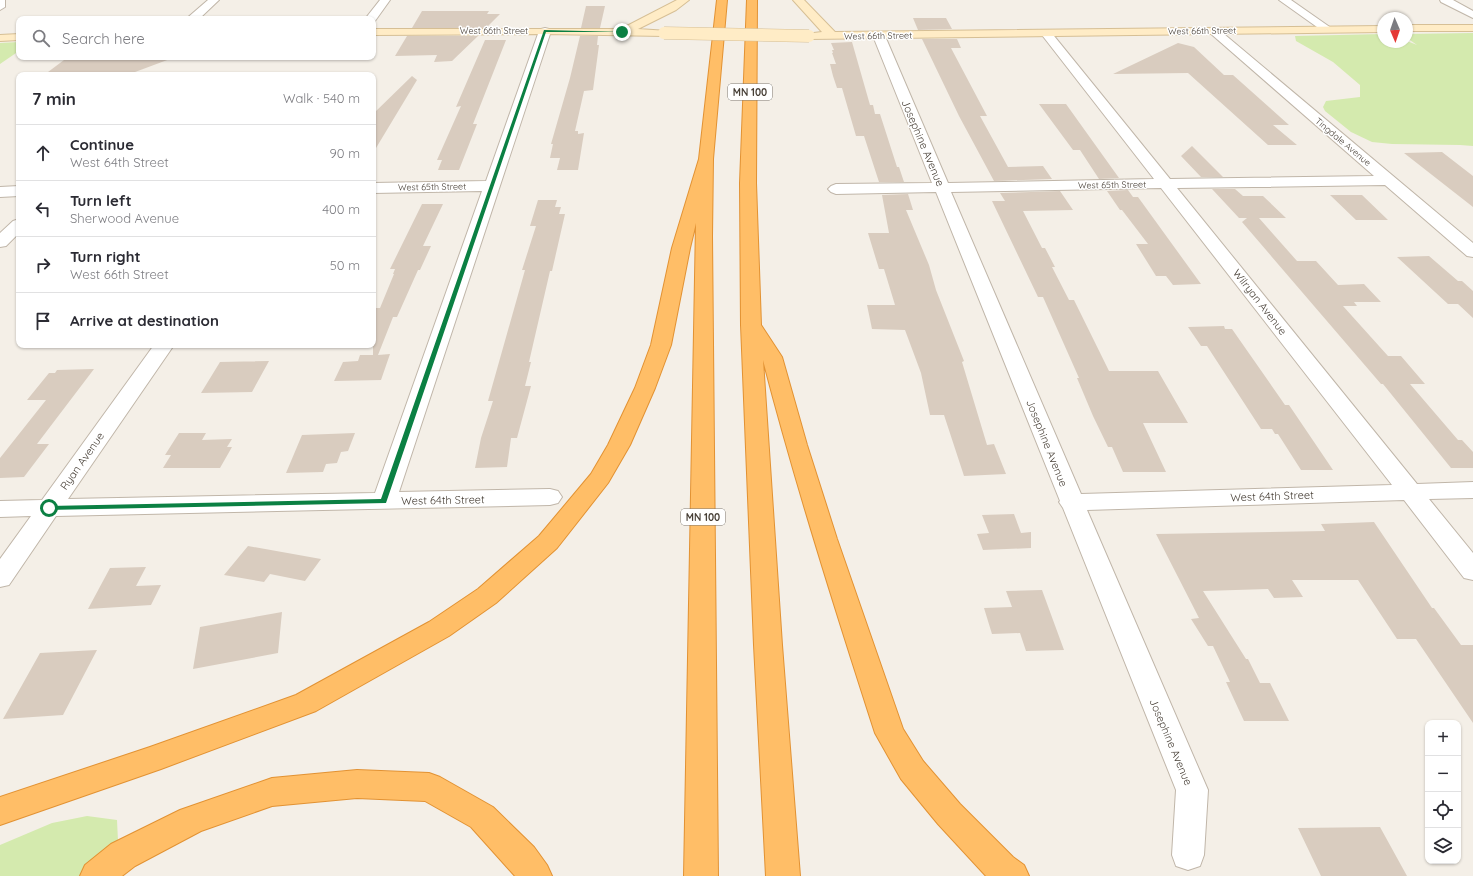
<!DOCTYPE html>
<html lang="en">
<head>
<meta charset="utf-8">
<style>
  body { margin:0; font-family:Quicksand,sans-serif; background:#f2f2f3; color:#2b2b33 }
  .controls { position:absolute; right:12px; bottom:12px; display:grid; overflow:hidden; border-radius:8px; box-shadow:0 1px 3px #0004 }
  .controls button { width:36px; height:36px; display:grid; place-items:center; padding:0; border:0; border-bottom:1px solid #e1e1e2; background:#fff; color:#2b2b33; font:20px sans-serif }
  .compass { position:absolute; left:1377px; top:12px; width:36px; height:36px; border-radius:50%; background:#fff; box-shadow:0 1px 3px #0004; rotate:178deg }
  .stop { position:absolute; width:12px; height:12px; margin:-9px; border:3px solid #0b8043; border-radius:50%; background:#fff }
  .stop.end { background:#0b8043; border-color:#fff; box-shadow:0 1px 4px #0008 }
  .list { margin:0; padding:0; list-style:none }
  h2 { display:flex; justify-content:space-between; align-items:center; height:52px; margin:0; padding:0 16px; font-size:17px }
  h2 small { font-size:13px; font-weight:400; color:#7c7c81 }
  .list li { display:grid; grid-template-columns:26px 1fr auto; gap:12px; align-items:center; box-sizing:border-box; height:56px; padding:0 16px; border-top:1px solid #e1e1e2 }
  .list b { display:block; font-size:15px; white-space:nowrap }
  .list p { margin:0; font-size:13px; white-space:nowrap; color:#7c7c81 }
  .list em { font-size:13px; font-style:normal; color:#7c7c81 }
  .icon { flex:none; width:22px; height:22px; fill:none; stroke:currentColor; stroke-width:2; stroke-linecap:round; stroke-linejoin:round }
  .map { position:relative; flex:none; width:1473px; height:876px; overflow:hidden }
  .search { position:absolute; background:#fff; box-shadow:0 1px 3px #0004; left:16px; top:16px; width:360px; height:44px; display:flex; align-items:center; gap:10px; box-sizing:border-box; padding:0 14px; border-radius:8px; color:#7c7c81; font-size:15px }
  .panel { position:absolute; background:#fff; box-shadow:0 1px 3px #0004; left:16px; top:72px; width:360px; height:276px; border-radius:8px }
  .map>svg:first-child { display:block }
  .green { fill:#d4eaae }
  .building { fill:#d9ccbf }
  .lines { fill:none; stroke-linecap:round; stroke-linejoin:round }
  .street-casing { stroke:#c0b6a9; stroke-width:2 }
  .secondary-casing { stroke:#d6bf95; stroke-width:2 }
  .highway-casing { stroke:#e29233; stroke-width:2 }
  .street { fill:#fff; fill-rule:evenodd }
  .secondary { fill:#ffecc6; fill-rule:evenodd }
  .highway { fill:#ffbe67; fill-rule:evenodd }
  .secondary-bridge-casing { stroke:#d6bf95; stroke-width:13; stroke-linecap:butt }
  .secondary-bridge { stroke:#ffecc6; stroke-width:12 }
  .route { fill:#0b8043 }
  .labels { text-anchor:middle; stroke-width:3; stroke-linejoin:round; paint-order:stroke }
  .far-street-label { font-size:9px; fill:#473f36; stroke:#fff }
  .shield { fill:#fff; stroke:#7e7972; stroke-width:1 }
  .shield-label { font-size:10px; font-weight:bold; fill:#473f36 }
  .street-label { font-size:11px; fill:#473f36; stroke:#fff }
</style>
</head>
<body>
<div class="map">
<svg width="1473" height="876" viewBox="0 0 1473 876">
  <rect width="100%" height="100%" fill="#f4efe7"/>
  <!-- green -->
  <path class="green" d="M 1473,33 L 1473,146 L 1460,145 L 1392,144 L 1372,142 L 1351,132 L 1325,111 L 1323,107 L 1326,101 L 1360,97 L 1360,85 L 1333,62 L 1296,41 L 1295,36 L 1383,34 L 1383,42 L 1407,41 L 1417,45 L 1407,38 L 1407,34 Z
    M 19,42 L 19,51 L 0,64 L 0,43 Z
    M 87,816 L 117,820 L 118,841 L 79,876 L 0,876 L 0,845 L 52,823 Z"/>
  <!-- building -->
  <path class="building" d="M 586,6 L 605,6 L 600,28 L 581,28 Z
    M 422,11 L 489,11 L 487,14 L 500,14 L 486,28 L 412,28 Z
    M 913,18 L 946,18 L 952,29 L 918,30 Z
    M 407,36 L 478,36 L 452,61 L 434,62 L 437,55 L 395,56 Z
    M 580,36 L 598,36 L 597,45 L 599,45 L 593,90 L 584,91 L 575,131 L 578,131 L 578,134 L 584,133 L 578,170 L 557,170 L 560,158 L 550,158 L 553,144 L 551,144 L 570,78 Z
    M 922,39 L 957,39 L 961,48 L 951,48 L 987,116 L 980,116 L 1008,167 L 1043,166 L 1052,179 L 994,181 L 959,116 Z
    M 485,40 L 506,40 L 473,124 L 477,124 L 459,170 L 438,170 L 442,160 L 437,160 L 461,106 L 456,107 Z
    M 852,42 L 870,105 L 873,105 L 875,114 L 880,114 L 897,167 L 899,167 L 904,182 L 879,182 L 864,136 L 856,136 L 842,88 L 837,88 L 833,76 L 830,64 L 836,64 L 832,53 L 833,53 L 832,50 L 834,50 L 831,43 Z
    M 1178,43 L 1194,47 L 1224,75 L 1233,75 L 1289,125 L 1273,125 L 1297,145 L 1268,145 L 1188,73 L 1113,74 Z
    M 68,57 L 170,57 L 170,59 L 127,75 L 44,75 Z
    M 412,76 L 417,80 L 373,153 L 373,114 Z
    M 1039,104 L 1066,104 L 1119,178 L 1099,179 L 1080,150 L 1073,150 Z
    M 1192,146 L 1223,177 L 1201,177 L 1181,156 Z
    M 1442,152 L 1473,176 L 1473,207 L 1404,153 Z
    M 1212,189 L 1235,189 L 1243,196 L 1263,196 L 1286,218 L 1259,218 L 1297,261 L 1316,261 L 1338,285 L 1364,284 L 1381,302 L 1354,302 L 1357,306 L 1343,306 L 1388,356 L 1401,356 L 1425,384 L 1410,384 L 1458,440 L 1462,440 L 1473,452 L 1473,468 L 1451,468 L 1383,384 L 1381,384 L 1242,222 L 1247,218 L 1239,218 Z
    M 1128,190 L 1133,197 L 1138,197 L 1201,284 L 1173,285 L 1166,276 L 1156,276 L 1136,244 L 1148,244 L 1122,210 L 1120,210 L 1107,191 Z
    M 1060,191 L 1073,210 L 1023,211 L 1042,248 L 1045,248 L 1055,267 L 1052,267 L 1069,300 L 1074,300 L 1109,371 L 1158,371 L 1188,423 L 1143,423 L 1166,472 L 1123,472 L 1112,447 L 1108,447 L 1093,416 L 1077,378 L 1079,378 L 1043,297 L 1038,297 L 992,201 L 1005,201 L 1000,193 Z
    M 908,194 L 913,210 L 906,210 L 929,265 L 936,290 L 964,361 L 962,362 L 987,445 L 994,444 L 1006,474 L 964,476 L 944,415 L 930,415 L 921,373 L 905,330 L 872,329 L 867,305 L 895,305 L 884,269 L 879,269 L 868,233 L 889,233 L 882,195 Z
    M 1330,195 L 1362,195 L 1388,220 L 1356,220 Z
    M 538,200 L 557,200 L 555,207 L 561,207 L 559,214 L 565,214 L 552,271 L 550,271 L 529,362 L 531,362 L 525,386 L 531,386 L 517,438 L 511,438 L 507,467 L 475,468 L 481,438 L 493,401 L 488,401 L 525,270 L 522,270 L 536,226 L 530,226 Z
    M 422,204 L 443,204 L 423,246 L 431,246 L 420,270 L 418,270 L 397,317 L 393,317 L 378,355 L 390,354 L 381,380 L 334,381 L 343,362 L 358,361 L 360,355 L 373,355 L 373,308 L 380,308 L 394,274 L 393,274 L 395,269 L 390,269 Z
    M 1429,256 L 1458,281 L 1462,281 L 1473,291 L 1473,318 L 1458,304 L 1448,304 L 1397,257 Z
    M 1224,326 L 1225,329 L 1232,329 L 1285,405 L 1289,405 L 1333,470 L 1301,470 L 1278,434 L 1275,434 L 1272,429 L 1261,429 L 1207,346 L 1201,346 L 1188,327 Z
    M 269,361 L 252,392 L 201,393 L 220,362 Z
    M 94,369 L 37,444 L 49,444 L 24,477 L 0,478 L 0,458 L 46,400 L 27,400 L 49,373 L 55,373 L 57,370 Z
    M 179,433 L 206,433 L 202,440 L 232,439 L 227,447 L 232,447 L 220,468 L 163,468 L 171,455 L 165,455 Z
    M 355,433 L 348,451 L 341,452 L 337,463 L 326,464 L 323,472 L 286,473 L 302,435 Z
    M 1014,514 L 1021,533 L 1031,532 L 1031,548 L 983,550 L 977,534 L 989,533 L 982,515 Z
    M 1374,522 L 1432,608 L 1434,608 L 1461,645 L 1473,645 L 1473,723 L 1416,639 L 1397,639 L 1358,580 L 1292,580 L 1303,597 L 1274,598 L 1268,589 L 1203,591 L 1246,659 L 1248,659 L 1260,683 L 1270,683 L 1289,721 L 1244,721 L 1226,682 L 1230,682 L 1213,646 L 1208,646 L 1191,619 L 1199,618 L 1156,534 L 1325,531 L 1321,524 Z
    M 248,546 L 321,559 L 305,581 L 270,574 L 264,582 L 224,575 Z
    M 146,567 L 136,586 L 161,585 L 151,605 L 88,609 L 110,568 Z
    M 1042,590 L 1064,650 L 1026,651 L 1020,633 L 992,634 L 984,608 L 1012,607 L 1006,591 Z
    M 282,612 L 278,653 L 193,669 L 200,627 Z
    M 97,650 L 63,715 L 3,719 L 40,653 Z
    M 1380,827 L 1407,876 L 1321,876 L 1298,828 Z"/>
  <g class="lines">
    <defs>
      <path id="street" d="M 0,0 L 5,0 L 5,7 L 0,10 Z
        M 208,0 L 219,0 L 199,19 L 186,19 Z
        M 380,0 L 390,0 L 375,21 L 373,22 L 373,19 L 365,19 Z
        M 1279,0 L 1291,0 L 1334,30 L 1332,32 L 1324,32 Z
        M 1440,0 L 1453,0 L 1473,11 L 1473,18 L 1441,2 Z
        M 545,28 L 549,29 L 551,31 L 399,492 L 550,489 L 558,491 L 562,497 L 558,503 L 550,505 L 56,516 L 9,585 L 0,587 L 0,559 L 31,516 L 0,517 L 0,501 L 42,500 L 154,345 L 174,345 L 68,499 L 375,493 L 482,191 L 373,193 L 373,183 L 486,181 L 539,31 L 541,29 Z
        M 1214,28 L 1218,29 L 1473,243 L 1473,257 L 1467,256 L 1385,185 L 1177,188 L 1417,484 L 1473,482 L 1473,498 L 1429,499 L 1473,553 L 1473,580 L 1464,578 L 1404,500 L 1087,510 L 1208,790 L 1204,855 L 1200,866 L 1188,870 L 1176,866 L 1172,855 L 1176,790 L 1063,508 L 1059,502 L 1060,501 L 936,192 L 836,194 L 831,192 L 828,189 L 831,186 L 836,184 L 932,183 L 873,36 L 875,34 L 883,34 L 885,36 L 948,183 L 1154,179 L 1042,35 L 1040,33 L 1042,31 L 1050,31 L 1170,179 L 1374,176 L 1210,33 L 1208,31 L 1210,29 ZM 1161,188 L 1392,485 L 1081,494 L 951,192 Z
        M 19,186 L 19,196 L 0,197 L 0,187 Z
        M 19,219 L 19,233 L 6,246 L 0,247 L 0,233 L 13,221 Z"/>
      <path id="secondary" d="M 677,0 L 689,0 L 676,10 L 638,29 L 668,31 L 670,33 L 668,35 L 664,36 L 545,34 L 373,35 L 373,29 L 621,29 Z
        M 793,0 L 804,0 L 835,32 L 1383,26 L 1383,32 L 809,39 L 805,38 L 803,36 L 805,34 L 822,32 Z
        M 1407,25 L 1473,25 L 1473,31 L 1407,31 Z
        M 19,34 L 19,40 L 0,41 L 0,35 Z"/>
      <path id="highway" d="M 717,0 L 727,0 L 713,159 L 712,236 L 718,876 L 684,876 L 696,223 L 690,248 L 671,345 L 655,388 L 630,445 L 608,483 L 557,548 L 496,603 L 449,636 L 316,711 L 161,769 L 0,825 L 0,797 L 150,747 L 296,695 L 429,622 L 478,589 L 539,536 L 591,474 L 608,445 L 635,388 L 651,345 L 672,248 L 699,159 Z
        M 747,0 L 757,0 L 756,183 L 761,325 L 782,357 L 807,445 L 837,539 L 903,729 L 923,761 L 960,804 L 1013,857 L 1024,865 L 1029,876 L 986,876 L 938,824 L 901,779 L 875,733 C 835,609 796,486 763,360 L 782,645 L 800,876 L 766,876 L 754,645 L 741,325 L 740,183 Z
        M 357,770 L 429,773 L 440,777 L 493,807 L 534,847 L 547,865 L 552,876 L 515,876 L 471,827 L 425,801 L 357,798 L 272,806 L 201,831 L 135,866 L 122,876 L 80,876 L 85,865 L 111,844 L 180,810 L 272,778 Z"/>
    </defs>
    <!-- street casing -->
    <use href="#street" class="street-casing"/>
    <!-- secondary casing -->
    <use href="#secondary" class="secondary-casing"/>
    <!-- highway casing -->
    <use href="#highway" class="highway-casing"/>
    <!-- street -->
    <use href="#street" class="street"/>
    <!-- secondary -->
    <use href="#secondary" class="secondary"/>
    <!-- highway -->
    <use href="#highway" class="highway"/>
    <defs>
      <path id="secondary-bridge" d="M 664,33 L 809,36"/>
    </defs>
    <!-- secondary-bridge casing -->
    <use href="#secondary-bridge" class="secondary-bridge-casing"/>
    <!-- secondary-bridge -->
    <use href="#secondary-bridge" class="secondary-bridge"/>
  </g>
  <!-- route -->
  <path class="route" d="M 544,30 L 624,32 L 546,32 L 386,503 L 47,510 L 47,507 L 49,506 L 381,499 Z"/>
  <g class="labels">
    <!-- far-street labels -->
    <g class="far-street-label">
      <text x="494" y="34">West 66th Street</text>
      <text transform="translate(1202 31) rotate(-1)" y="3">West 66th Street</text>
      <text transform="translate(878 36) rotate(-1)" y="3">West 66th Street</text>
      <text transform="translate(1343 142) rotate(40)" y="3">Tingdale Avenue</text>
      <text transform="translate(1112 185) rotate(-1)" y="3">West 65th Street</text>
      <text transform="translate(432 187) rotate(-1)" y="3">West 65th Street</text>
    </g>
    <!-- shield labels -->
    <g class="shield">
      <rect x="728" y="84" width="44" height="16" rx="3"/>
      <rect x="681" y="509" width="44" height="16" rx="3"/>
    </g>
    <g class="shield-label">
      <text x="750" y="96">MN 100</text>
      <text x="703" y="521">MN 100</text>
    </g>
    <!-- street labels -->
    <g class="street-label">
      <text transform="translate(923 143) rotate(67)" y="4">Josephine Avenue</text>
      <text transform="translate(1260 302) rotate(52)" y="4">Wilryan Avenue</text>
      <text transform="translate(1047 443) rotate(68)" y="4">Josephine Avenue</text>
      <text transform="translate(82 461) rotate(-55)" y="4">Ryan Avenue</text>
      <text transform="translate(1272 496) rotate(-2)" y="4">West 64th Street</text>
      <text transform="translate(443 500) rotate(-1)" y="4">West 64th Street</text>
      <text transform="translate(1171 742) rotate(67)" y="4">Josephine Avenue</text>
    </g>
  </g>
</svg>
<div class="controls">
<button>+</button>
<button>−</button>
<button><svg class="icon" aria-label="locate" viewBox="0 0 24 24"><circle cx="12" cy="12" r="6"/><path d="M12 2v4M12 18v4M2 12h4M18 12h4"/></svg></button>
<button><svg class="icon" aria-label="layers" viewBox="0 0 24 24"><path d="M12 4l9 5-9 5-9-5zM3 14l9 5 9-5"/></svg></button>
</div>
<svg class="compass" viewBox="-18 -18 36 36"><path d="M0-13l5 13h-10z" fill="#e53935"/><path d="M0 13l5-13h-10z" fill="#7c7c81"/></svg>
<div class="stop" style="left:49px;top:508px"></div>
<div class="stop end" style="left:622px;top:32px"></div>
<div class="search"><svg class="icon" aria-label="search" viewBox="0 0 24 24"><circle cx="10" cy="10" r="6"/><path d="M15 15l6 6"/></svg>Search here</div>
<section class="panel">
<h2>7 min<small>Walk · 540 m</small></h2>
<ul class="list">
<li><svg class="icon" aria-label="ahead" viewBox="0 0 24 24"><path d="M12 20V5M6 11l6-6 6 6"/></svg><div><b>Continue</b><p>West 64th Street</p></div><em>90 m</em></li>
<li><svg class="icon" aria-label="left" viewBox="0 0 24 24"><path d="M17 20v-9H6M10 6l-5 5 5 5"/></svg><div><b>Turn left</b><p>Sherwood Avenue</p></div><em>400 m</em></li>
<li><svg class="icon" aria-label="right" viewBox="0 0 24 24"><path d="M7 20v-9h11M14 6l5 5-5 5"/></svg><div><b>Turn right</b><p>West 66th Street</p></div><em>50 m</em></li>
<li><svg class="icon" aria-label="arrive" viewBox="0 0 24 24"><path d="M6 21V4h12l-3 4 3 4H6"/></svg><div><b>Arrive at destination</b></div></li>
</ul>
</section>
</div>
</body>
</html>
